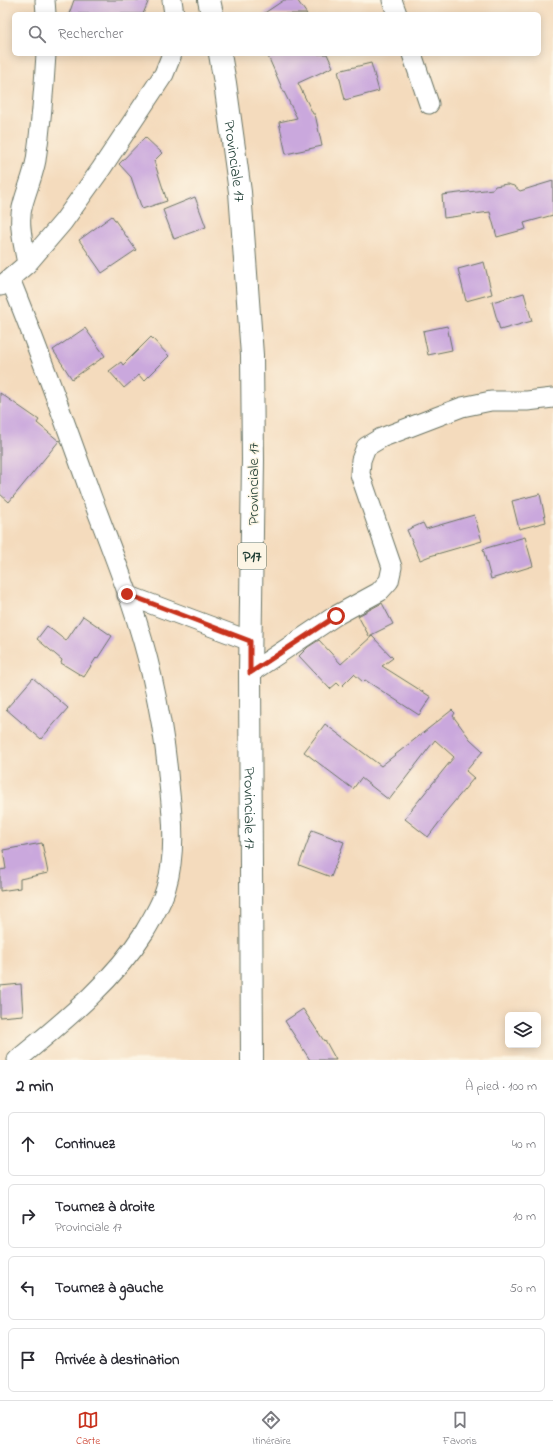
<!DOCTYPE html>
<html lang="fr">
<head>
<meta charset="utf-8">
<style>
  body { margin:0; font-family:"Indie Flower",sans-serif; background:#f2f2f3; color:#2b2b33 }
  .controls { position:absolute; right:12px; bottom:12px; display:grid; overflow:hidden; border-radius:6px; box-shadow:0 2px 10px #0003 }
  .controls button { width:36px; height:36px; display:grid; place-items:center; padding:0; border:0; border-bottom:1px solid #e1e1e2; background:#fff; color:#2b2b33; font:20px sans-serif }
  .stop { position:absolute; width:12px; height:12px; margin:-9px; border:3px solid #c8321e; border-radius:50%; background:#fff }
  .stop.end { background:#c8321e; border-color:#fff; box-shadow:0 1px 4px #0008 }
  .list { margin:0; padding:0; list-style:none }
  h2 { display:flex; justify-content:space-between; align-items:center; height:52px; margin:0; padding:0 16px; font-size:17px }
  h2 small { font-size:13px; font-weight:400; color:#7c7c81 }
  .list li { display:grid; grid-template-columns:26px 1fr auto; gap:12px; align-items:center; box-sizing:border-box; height:64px; margin:0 8px 8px; padding:0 8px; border:1px solid #e1e1e2; border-radius:6px }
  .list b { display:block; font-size:15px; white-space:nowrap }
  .list p { margin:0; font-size:13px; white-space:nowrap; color:#7c7c81 }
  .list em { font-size:13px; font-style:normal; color:#7c7c81 }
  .icon { flex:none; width:22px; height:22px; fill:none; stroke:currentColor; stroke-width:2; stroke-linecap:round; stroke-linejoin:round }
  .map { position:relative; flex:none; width:553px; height:1060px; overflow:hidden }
  .search { position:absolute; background:#fff; box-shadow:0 2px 10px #0003; left:12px; right:12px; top:12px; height:44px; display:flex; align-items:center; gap:10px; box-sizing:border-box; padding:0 14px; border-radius:6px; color:#7c7c81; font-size:15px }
  .sheet { height:340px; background:#fff }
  nav { display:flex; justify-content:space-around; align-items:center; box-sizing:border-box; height:56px; border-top:1px solid #e1e1e2; background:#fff; font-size:11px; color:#7c7c81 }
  nav a { display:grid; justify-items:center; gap:2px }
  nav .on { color:#c8321e }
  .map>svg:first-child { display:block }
  .building { fill:#caa8dd }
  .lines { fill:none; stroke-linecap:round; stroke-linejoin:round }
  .minor-casing { stroke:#6a7464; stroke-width:21 }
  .major-casing { stroke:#6a7464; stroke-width:24 }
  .minor { stroke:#fff; stroke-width:19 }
  .major { stroke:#fff; stroke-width:22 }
  .route { stroke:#c8321e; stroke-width:5 }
  .labels { text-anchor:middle; stroke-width:3; stroke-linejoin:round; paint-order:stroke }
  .shield { fill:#fcf5e5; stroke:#617469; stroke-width:1 }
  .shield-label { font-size:15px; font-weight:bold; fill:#1f3d34 }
  .street-label { font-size:16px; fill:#1f3d34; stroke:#fcf5e5 }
</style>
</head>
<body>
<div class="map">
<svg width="553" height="1060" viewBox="0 0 553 1060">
  <rect width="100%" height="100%" fill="#fcf5e5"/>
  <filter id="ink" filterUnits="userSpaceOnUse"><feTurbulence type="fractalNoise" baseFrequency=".025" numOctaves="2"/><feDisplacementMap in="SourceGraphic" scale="8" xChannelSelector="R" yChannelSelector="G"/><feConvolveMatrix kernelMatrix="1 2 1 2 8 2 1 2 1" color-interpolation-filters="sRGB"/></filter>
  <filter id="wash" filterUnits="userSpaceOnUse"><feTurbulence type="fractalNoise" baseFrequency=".012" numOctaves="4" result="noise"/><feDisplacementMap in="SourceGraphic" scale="16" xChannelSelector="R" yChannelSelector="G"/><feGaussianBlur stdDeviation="0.9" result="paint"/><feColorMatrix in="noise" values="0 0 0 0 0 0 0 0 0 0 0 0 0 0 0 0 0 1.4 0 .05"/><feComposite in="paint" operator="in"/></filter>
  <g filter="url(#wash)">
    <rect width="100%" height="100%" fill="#f4dbbd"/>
    <g id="blocks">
      <!-- building -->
      <path class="building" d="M 74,0 L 149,0 L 143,14 L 69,14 Z
        M 284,0 L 297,0 L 307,14 L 263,14 Z
        M 267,54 L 327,54 L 333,67 L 298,83 L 313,114 L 315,114 L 322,146 L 286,154 L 279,122 L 297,118 L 282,88 Z
        M 371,63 L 379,91 L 345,100 L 338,71 Z
        M 145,137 L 162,153 L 154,161 L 167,201 L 142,209 L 131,177 L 119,164 Z
        M 553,181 L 553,215 L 524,223 L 526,229 L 497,237 L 490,212 L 444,218 L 442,195 L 493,189 L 495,186 L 507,184 L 514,186 L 520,191 Z
        M 195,197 L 206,227 L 174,239 L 163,210 Z
        M 112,216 L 136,250 L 102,273 L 79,240 Z
        M 484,262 L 492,294 L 466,301 L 458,269 Z
        M 524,293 L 532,321 L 500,330 L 492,302 Z
        M 447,326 L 452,350 L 428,355 L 423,331 Z
        M 85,328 L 105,356 L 72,379 L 53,350 Z
        M 151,337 L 169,356 L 144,381 L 139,375 L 124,388 L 109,371 L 121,362 L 123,365 Z
        M 0,393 L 39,420 L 37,423 L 59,441 L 9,502 L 0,494 Z
        M 540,494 L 546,522 L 519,529 L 512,501 Z
        M 474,515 L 482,541 L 430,556 L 420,560 L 407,530 L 423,523 L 426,529 Z
        M 525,537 L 533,566 L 491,579 L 483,549 Z
        M 382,603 L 393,624 L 369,636 L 358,616 Z
        M 83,616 L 112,636 L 97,659 L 96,658 L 84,677 L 61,663 L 62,660 L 37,639 L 47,626 L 66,641 Z
        M 372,636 L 393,658 L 382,666 L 431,697 L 419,715 L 365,680 L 363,682 L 354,674 L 341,687 L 337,683 L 330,689 L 299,656 L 308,647 L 319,640 L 341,664 Z
        M 33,678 L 68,708 L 41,739 L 6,709 Z
        M 452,710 L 455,713 L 453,716 L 470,739 L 483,751 L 466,771 L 474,778 L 443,815 L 444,816 L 428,837 L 405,819 L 408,815 L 407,815 L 454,757 L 435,740 L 389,800 L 361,778 L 353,789 L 304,752 L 325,724 L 381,766 Z
        M 312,830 L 344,842 L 331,877 L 299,865 Z
        M 42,843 L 48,873 L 20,879 L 20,888 L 0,891 L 0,870 L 6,869 L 3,850 Z
        M 21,984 L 23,1015 L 0,1017 L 0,986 Z
        M 303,1009 L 324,1041 L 325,1040 L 336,1060 L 310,1060 L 285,1021 Z"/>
    </g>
  </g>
  <g filter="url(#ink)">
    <use href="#blocks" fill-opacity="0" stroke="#6a7464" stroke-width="1"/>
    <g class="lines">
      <defs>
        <path id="minor" d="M 45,0 L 46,14
          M 172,0 L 174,14
          M 392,0 L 397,14
          M 412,54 L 429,104
          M 27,264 C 24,245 17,223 23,204 C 27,189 33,176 36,160 C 41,125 44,89 46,54
          M 10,279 C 39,350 65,422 91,495 C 113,554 138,614 152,677 C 160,712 166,748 169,784 C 173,819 176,854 166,888 C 162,903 153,917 145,931 C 112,983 64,1021 17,1060
          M 1,286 L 27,264 L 63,222 L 101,169 L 164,74 L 172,54
          M 127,595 L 250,641
          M 250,673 L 335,616 L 379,592 L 389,581 L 392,567 L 360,474 L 361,460 L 366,447 L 381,438 L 462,407 L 491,401 L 527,401 L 553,398"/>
        <g id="major">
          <path d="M 209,0 L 212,14"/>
          <path id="s1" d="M 220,54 L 225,83 L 240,192 L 252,355 L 253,460 L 250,673 L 252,1060"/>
        </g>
      </defs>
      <!-- minor casing -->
      <use href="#minor" class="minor-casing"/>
      <!-- major casing -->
      <use href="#major" class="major-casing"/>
      <!-- minor -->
      <use href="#minor" class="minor"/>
      <!-- major -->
      <use href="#major" class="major"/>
    </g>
  </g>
  <g class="lines" filter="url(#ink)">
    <!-- route -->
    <path class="route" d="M 127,594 L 250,641 L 250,673 L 336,616"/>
  </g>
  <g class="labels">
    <!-- shield labels -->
    <rect class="shield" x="238" y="543" width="28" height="26" rx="3"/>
    <g class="shield-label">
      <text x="252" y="561">P17</text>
    </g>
    <!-- street labels -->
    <g class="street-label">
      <text dy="6" stroke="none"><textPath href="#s1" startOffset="108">Provinciale 17</textPath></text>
      <text transform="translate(252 484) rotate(-90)" y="6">Provinciale 17</text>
      <text dy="6" stroke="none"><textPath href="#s1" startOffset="756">Provinciale 17</textPath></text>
    </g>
  </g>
</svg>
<div class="controls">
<button><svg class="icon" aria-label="layers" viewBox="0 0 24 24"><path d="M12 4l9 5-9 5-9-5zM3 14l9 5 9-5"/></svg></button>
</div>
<div class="stop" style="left:336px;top:616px"></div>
<div class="stop end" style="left:127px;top:594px"></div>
<div class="search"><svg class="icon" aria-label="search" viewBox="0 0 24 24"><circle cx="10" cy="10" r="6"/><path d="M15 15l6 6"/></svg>Rechercher</div>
</div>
<section class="sheet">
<h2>2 min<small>À pied · 100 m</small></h2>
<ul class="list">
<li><svg class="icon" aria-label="ahead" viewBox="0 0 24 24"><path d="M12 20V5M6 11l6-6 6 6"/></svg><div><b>Continuez</b></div><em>40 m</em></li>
<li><svg class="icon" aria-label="right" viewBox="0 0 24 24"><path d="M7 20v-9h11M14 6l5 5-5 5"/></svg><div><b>Tournez à droite</b><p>Provinciale 17</p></div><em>10 m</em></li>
<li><svg class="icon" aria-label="left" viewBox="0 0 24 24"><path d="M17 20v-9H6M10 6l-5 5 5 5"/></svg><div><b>Tournez à gauche</b></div><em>50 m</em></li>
<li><svg class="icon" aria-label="arrive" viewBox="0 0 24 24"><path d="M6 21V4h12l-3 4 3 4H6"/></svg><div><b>Arrivée à destination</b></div></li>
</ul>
</section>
<nav>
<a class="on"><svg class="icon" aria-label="map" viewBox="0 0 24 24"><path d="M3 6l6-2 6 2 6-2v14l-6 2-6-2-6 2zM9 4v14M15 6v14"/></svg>Carte</a>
<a><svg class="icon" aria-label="directions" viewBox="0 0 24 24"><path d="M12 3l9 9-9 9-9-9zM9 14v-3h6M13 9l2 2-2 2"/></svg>Itinéraire</a>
<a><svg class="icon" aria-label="saved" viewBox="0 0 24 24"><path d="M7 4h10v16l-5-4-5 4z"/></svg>Favoris</a>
</nav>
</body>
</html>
